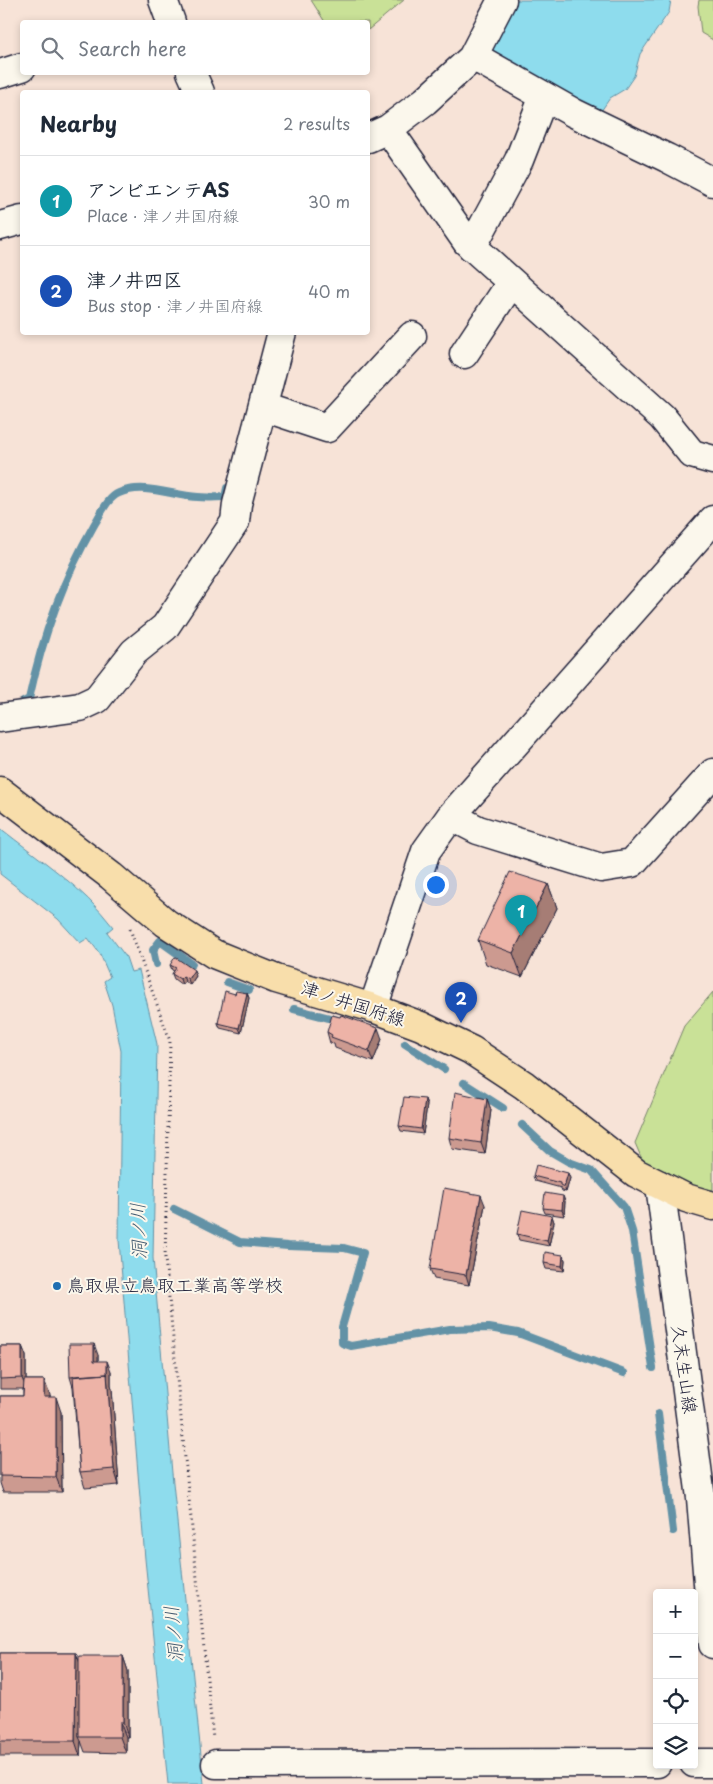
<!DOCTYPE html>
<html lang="en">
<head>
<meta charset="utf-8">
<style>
  body { margin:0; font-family:"Playpen Sans","Klee One",sans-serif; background:#f6f6f7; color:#1f2937 }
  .controls { position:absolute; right:15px; bottom:15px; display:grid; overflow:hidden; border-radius:5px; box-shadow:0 2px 8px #0003 }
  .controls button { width:45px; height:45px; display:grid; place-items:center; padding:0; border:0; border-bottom:1px solid #e0e1e3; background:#fff; color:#1f2937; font:25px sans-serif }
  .you { position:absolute; left:435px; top:884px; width:18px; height:18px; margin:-12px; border:4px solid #fff; border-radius:50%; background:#1a73e8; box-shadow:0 0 0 8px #1a73e833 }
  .badge { display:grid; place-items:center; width:32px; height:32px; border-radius:50%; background:#db2777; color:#fff; font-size:16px; font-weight:700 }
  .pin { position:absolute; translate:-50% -41px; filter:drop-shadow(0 1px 2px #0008) }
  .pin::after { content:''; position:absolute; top:26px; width:18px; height:15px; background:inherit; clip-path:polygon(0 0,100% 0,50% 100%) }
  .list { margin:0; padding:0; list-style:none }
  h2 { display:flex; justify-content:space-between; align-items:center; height:65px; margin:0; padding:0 20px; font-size:21px }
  h2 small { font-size:16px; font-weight:400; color:#747a83 }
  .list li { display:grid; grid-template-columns:32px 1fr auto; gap:15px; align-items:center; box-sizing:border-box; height:90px; padding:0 20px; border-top:1px solid #e0e1e3 }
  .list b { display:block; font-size:19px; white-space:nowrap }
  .list p { margin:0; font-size:16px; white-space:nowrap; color:#747a83 }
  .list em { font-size:16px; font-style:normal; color:#747a83 }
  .icon { flex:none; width:28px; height:28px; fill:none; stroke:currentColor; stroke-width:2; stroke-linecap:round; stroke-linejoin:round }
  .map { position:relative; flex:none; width:713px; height:1784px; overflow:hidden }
  .search { position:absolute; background:#fff; box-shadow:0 2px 8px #0003; left:20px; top:20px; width:350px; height:55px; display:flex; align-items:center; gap:12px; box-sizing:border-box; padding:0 18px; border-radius:5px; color:#747a83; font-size:19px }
  .panel { position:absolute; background:#fff; box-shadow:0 2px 8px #0003; left:20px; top:90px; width:350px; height:245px; border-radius:5px }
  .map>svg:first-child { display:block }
  .green { fill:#c9e197; stroke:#768269 }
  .water { fill:#8edced; stroke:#6392a6 }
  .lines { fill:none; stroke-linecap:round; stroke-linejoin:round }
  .stream { stroke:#6392a6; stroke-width:8 }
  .minor-casing { stroke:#22223b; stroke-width:31 }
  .major-casing { stroke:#22223b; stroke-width:31 }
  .path { stroke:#22223b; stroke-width:3; stroke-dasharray:1 4; stroke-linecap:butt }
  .minor { stroke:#fbf7ec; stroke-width:28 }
  .major { stroke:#f8deab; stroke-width:28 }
  .wall { fill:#cc9a90; stroke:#22223b }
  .shaded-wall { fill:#a67d75; stroke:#22223b }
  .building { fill:#edb3a7; stroke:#22223b }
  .poi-dot { fill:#1f6fb2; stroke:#fbf7ec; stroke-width:2 }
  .labels { text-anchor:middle; stroke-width:4; stroke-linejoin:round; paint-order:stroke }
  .street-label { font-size:18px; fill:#22223b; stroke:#fbf7ec }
  .poi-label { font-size:18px; fill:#22223b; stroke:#fbf7ec; text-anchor:start }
  .water-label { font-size:19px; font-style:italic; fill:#425a70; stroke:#fbf7ec }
</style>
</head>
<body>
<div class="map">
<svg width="713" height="1784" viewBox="0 0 713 1784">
  <rect width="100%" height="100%" fill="#f7e3d7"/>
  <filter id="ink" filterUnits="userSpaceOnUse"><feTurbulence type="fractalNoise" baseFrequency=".02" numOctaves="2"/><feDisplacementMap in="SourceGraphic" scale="10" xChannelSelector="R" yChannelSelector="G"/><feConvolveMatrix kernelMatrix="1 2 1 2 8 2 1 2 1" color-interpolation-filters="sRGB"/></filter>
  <g filter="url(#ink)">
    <!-- green -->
    <path class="green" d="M 311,0 L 404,0 L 368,30 L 368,22 L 325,22 Z
      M 699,0 L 713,0 L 713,40 L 701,33 L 698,6 Z
      M 713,992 L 713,1190 L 695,1187 L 644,1164 L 635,1143 L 684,1026 Z"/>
    <!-- water -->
    <path class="water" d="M 512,0 L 671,0 L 669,12 L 640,54 L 634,76 L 625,89 L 610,98 L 599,114 L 480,51 Z
      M 0,828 C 39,859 83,887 113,927 L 107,932 L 126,957 L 131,972 L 139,970 L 157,1044 L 153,1258 L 172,1473 L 204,1784 L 168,1784 L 145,1559 L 119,1240 L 121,1051 L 112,1005 L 104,981 L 110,977 L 100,954 L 88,938 L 80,943 L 58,919 L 0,874 Z"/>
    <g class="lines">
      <!-- stream -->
      <path class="stream" d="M 23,702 L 29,699 C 42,638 63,579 94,525 C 101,514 107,498 119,493 C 145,482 172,496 198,497 C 207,498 216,497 225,497 L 227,488
        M 156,964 L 153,950 L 160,941 L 192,964
        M 227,982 L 249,990
        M 294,1009 L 341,1021
        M 405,1044 L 444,1069
        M 464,1083 L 503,1108
        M 522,1125 L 550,1151 L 569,1162 L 591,1170 L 624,1207 L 632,1231 L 653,1368
        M 174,1209 L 240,1242 L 288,1246 L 344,1248 L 363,1253 L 342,1327 L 342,1343 L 351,1346 L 450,1329 L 489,1328 L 518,1333 L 624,1373
        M 658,1414 L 673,1531"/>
      <defs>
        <path id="minor" d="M 163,0 L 171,22
          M 473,56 L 574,113 L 667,158 L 713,182
          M 191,72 L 200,92
          M 0,74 L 22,67
          M 388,129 L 467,242 L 662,417 L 692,454 L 713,460
          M 368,138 L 388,129 L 425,101 L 472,58 L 502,0
          M 0,226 L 22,220
          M 472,247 L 519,160 L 544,96
          M 464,354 L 511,283
          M 263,407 L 327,428 L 412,336
          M 0,718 L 80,707 L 97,699 L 134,652 L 165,627 L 235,522 L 237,504 L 282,332
          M 451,816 L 713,520
          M 373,1008 L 426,851 L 451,816 L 478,830 L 601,868 L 632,863 L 713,773
          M 660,1185 L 701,1498 L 713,1644
          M 694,1763 L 713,1763
          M 216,1764 L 657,1763"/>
        <path id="major" d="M 0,791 L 111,876 L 166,923 L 214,954 L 276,979 L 373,1008 L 421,1026 L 471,1050 L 524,1085 L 636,1173 L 686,1198 L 713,1206"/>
      </defs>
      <!-- minor casing -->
      <use href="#minor" class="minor-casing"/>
      <!-- major casing -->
      <use href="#major" class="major-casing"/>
      <!-- path -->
      <path class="path" d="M 130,929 L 170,1041 L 165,1258 L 213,1739"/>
      <!-- minor -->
      <use href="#minor" class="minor"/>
      <!-- major -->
      <use href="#major" class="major"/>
    </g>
    <!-- wall -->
    <path class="wall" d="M 548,884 L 557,908 L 522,977 L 486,964 L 478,940 Z
      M 170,965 L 196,976 L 190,985 L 185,981 L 182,985 L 174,979 L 172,974 L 174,971 L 172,970 Z
      M 247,993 L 249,998 L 241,1033 L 220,1028 L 218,1023 L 235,994 Z
      M 327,1032 L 382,1039 L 373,1062 L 335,1048 L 334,1044 L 330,1043 Z
      M 425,1099 L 427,1105 L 423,1134 L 401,1131 L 399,1126 Z
      M 487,1099 L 491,1110 L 485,1154 L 452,1149 L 449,1138 Z
      M 533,1176 L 570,1178 L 566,1192 L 562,1191 L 561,1188 L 535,1181 Z
      M 565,1201 L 564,1216 L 545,1213 L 543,1208 Z
      M 485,1205 L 469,1285 L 434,1279 L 430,1269 Z
      M 552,1216 L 554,1222 L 549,1246 L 519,1240 L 517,1234 Z
      M 563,1255 L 565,1260 L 564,1271 L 546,1269 L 544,1263 Z
      M 0,1346 L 22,1346 L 26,1356 L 26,1380 L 44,1380 L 50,1397 L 61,1412 L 62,1492 L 3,1492 L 0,1483 L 0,1396 L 23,1396 L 23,1389 L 0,1389 Z
      M 98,1355 L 98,1361 L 111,1371 L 111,1386 L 112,1389 L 119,1485 L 85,1488 L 80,1472 L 73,1387 L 70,1377 Z
      M 0,1653 L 76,1653 L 79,1662 L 123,1656 L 128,1671 L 128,1737 L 126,1737 L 126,1753 L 85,1752 L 81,1741 L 80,1756 L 0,1756 Z"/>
    <!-- shaded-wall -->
    <path class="shaded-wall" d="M 548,884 L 557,908 L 522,977 L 513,953 Z
      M 194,970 L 196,976 L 190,985 L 188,979 Z
      M 183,976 L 185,981 L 182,985 L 180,979 Z
      M 247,993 L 249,998 L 241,1033 L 239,1028 Z
      M 378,1028 L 382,1039 L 373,1062 L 369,1051 Z
      M 425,1099 L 427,1105 L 423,1134 L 421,1129 Z
      M 487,1099 L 491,1110 L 485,1154 L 481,1143 Z
      M 568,1173 L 570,1178 L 566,1192 L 564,1187 Z
      M 481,1195 L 485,1205 L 469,1285 L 466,1275 Z
      M 563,1196 L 565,1201 L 564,1216 L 562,1210 Z
      M 552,1216 L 554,1222 L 549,1246 L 547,1241 Z
      M 563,1255 L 565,1260 L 564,1271 L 562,1266 Z
      M 94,1344 L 98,1355 L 98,1371 L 94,1361 Z
      M 22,1346 L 26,1356 L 26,1389 L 22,1378 Z
      M 107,1361 L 111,1371 L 111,1386 L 112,1389 L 119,1485 L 114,1469 L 107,1374 Z
      M 44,1380 L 50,1395 L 50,1412 L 44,1397 Z
      M 56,1397 L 61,1412 L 62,1492 L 56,1477 Z
      M 76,1653 L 82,1669 L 79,1737 L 81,1741 L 80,1756 L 75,1741 Z
      M 123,1656 L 128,1671 L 128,1737 L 123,1722 Z
      M 120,1722 L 126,1737 L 126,1753 L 120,1737 Z"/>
    <!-- building -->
    <path class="building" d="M 510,872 L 548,884 L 513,953 L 478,940 Z
      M 175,957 L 194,970 L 188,979 L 183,976 L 180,979 L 172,974 L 176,968 L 170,965 Z
      M 225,991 L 235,994 L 236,991 L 247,993 L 239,1028 L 218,1023 Z
      M 332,1015 L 340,1017 L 341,1015 L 378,1028 L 369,1051 L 331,1037 L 332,1035 L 327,1032 Z
      M 455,1092 L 487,1099 L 481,1143 L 449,1138 Z
      M 404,1097 L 425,1099 L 421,1129 L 399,1126 Z
      M 536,1165 L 568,1173 L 564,1187 L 560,1185 L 560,1183 L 533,1176 Z
      M 444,1188 L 481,1195 L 466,1275 L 430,1269 Z
      M 545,1193 L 563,1196 L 562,1210 L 543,1208 Z
      M 522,1210 L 552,1216 L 547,1241 L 517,1234 Z
      M 545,1252 L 563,1255 L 562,1266 L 544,1263 Z
      M 69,1344 L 94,1344 L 94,1361 L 107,1361 L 107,1375 L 107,1374 L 70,1377 Z
      M 0,1346 L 22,1346 L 22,1378 L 0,1379 Z
      M 107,1374 L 114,1469 L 80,1472 L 73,1376 Z
      M 24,1380 L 44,1380 L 44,1397 L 56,1397 L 56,1477 L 0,1476 L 0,1396 L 23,1396 Z
      M 0,1653 L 76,1653 L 75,1741 L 0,1741 Z
      M 79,1656 L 123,1656 L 123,1722 L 120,1722 L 120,1737 L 79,1737 Z"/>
  </g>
  <!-- markers -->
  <circle class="poi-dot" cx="57" cy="1286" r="5"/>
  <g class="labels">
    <!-- street labels -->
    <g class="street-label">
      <text transform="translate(353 1004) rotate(18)" y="6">津ノ井国府線</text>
      <text transform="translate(684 1369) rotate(82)" y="6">久末生山線</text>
    </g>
    <!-- poi labels -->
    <g class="poi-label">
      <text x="67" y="1292">鳥取県立鳥取工業高等学校</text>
    </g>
    <!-- water labels -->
    <g class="water-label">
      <text transform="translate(138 1231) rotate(-92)" y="7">洞ノ川</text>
      <text transform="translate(173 1634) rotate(-95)" y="7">洞ノ川</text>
    </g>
  </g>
</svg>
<div class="controls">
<button>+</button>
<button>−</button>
<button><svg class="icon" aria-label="locate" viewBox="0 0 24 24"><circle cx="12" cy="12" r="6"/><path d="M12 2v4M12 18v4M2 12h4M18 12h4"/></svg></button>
<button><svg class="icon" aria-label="layers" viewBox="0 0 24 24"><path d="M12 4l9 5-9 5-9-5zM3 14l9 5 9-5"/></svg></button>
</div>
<div class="you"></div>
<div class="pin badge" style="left:521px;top:936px;background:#0f9aa8">1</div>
<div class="pin badge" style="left:461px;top:1023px;background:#1a4fb4">2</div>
<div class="search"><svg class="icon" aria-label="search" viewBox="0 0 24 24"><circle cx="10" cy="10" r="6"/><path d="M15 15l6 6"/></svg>Search here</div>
<section class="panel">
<h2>Nearby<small>2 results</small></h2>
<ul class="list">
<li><span class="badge" style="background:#0f9aa8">1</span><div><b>アンビエンテAS</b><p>Place · 津ノ井国府線</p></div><em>30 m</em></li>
<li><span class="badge" style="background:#1a4fb4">2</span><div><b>津ノ井四区</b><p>Bus stop · 津ノ井国府線</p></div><em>40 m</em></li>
</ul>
</section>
</div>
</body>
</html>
